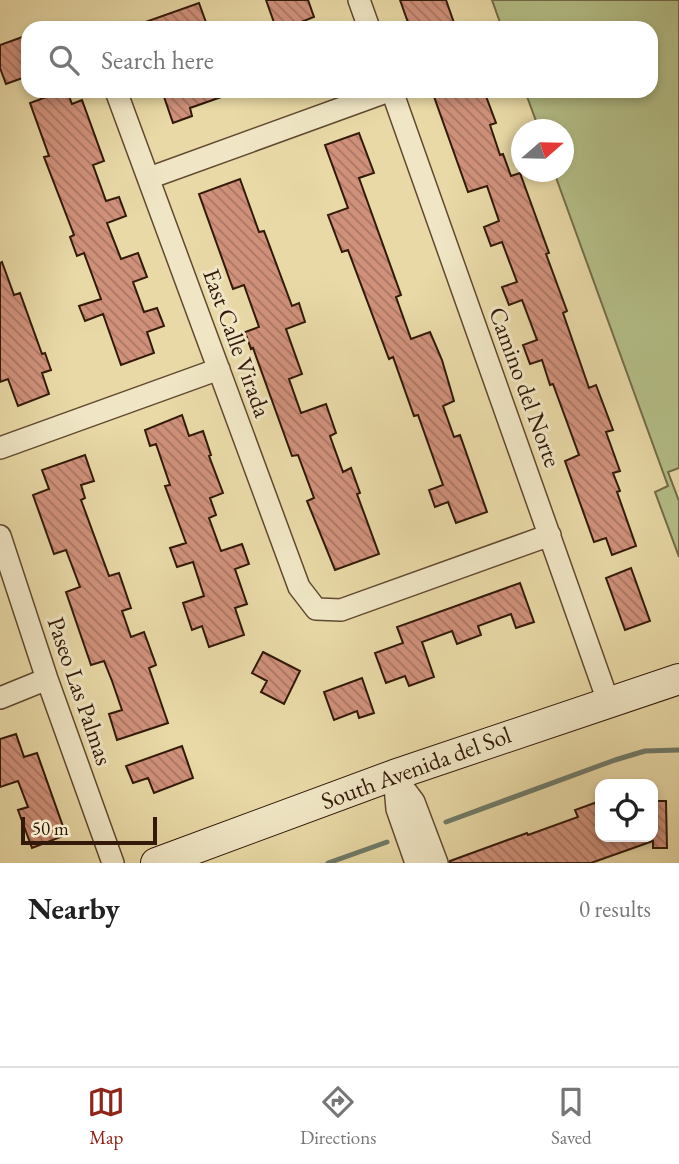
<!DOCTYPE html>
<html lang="en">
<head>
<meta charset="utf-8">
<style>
  body { margin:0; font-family:"EB Garamond",serif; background:#f2f2f2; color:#222 }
  .controls { position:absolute; right:21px; bottom:21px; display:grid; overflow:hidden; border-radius:14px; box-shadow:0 4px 10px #0003 }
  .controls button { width:63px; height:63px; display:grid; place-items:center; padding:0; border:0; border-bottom:2px solid #e0e0e0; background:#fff; color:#222; font:35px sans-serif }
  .compass { position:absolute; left:511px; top:119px; width:63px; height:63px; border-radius:50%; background:#fff; box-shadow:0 4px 10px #0003; rotate:70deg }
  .scale { position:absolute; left:21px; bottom:18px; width:136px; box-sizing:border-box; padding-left:7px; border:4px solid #321909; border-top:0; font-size:19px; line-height:24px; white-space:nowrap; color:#321909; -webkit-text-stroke:5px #f0e6c5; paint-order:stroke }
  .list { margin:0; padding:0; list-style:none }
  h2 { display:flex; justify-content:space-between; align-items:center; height:91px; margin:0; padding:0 28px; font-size:30px }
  h2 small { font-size:23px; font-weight:400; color:#767676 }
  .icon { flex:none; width:38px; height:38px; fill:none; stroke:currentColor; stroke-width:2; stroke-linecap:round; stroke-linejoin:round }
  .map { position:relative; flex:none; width:679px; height:863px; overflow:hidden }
  .search { position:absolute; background:#fff; box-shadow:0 4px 10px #0003; left:21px; right:21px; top:21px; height:77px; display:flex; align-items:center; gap:18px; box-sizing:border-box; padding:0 24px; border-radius:21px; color:#767676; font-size:26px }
  .sheet { height:203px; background:#fff }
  nav { display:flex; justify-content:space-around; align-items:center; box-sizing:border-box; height:98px; border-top:2px solid #e0e0e0; background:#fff; font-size:19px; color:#767676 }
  nav a { display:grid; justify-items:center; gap:4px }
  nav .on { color:#8f2418 }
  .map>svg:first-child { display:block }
  .grass { fill:#b4bf88; stroke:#736c48; stroke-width:2 }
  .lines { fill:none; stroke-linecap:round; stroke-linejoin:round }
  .stream { stroke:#6f7a68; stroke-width:5 }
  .building { fill:url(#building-back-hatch); stroke:#321909; stroke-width:2 }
  .street-casing { stroke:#604930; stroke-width:24 }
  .secondary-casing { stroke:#321909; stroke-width:32 }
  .street { stroke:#f0e6c5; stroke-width:21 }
  .secondary { stroke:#f0e6c5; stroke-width:30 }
  .labels { text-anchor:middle; stroke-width:6; stroke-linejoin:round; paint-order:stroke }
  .street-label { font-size:24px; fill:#321909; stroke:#f0e6c5 }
</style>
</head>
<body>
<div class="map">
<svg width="679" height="863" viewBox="0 0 679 863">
  <defs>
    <pattern id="building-back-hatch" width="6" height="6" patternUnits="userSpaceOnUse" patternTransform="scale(1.75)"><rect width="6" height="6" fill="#d0917b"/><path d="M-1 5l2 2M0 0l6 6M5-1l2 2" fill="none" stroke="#a97663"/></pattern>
  </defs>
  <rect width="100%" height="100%" fill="#e8d9a6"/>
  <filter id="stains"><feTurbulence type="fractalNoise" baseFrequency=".00286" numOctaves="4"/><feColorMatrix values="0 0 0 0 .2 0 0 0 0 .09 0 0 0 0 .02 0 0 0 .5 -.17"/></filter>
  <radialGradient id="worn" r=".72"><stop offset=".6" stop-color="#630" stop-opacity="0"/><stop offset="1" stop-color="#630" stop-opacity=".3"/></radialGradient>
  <!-- grass -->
  <path class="grass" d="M 492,0 L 679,0 L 679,468 L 668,472 L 679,501 L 679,557 L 655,492 L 668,486 L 554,172 L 564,172 L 564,130 L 539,129 L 525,91 L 651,91 L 651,28 L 502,28 Z"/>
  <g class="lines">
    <!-- stream -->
    <path class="stream" d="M 446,822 L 615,760 L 645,751 L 679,750
      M 328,863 L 387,842"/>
  </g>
  <!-- building -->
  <path class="building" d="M 266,0 L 308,0 L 314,17 L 286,28 L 276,28 Z
    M 400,0 L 446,0 L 454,23 L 440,28 L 410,28 Z
    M 199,3 L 208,28 L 135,28 L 134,26 Z
    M 28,35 L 28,76 L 6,84 L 0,68 L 0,45 Z
    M 62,91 L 67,91 L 72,104 L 82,100 L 104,161 L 93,165 L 106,201 L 119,197 L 126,216 L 107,223 L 121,259 L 138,253 L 147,277 L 133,282 L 144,312 L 157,308 L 164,326 L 147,332 L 154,353 L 121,365 L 103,314 L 85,321 L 79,306 L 101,299 L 84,253 L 77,256 L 70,237 L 74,235 L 44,157 L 49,156 L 30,103 Z
    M 162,91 L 232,91 L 233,93 L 190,108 L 192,116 L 173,123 Z
    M 432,91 L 484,91 L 496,123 L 490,125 L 500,155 L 503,154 L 511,176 L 520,173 L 549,253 L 546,254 L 567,311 L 563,313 L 589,388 L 596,385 L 613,430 L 606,432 L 620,471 L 613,473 L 620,491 L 617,492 L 636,546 L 612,555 L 606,538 L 594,542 L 565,461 L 579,455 L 553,384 L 550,385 L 542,360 L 530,364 L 523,345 L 537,340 L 522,300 L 509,305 L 502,287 L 517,282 L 502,242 L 491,246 L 484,227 L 499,221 L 487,186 L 468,192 Z
    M 359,133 L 374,173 L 359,178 L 401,295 L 396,297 L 411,339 L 430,332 L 442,360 L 454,401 L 443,406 L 454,437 L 460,435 L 487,512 L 456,523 L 448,502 L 435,507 L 429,490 L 443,485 L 418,415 L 414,416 L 393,357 L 389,359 L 348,250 L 342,252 L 328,215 L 348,208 L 325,145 Z
    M 240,179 L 259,232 L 264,231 L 292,306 L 299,303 L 305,322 L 286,329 L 302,374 L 289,379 L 301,413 L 326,404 L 336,433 L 330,436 L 343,472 L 351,468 L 360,493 L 357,494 L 379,554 L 335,570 L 307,501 L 314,498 L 298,455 L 292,456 L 253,348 L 251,349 L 245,332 L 259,327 L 244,285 L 233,289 L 199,194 Z
    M 2,262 L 14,295 L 20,293 L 42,354 L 45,353 L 51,370 L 42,373 L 49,394 L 18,406 L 8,379 L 0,382 L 0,263 Z
    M 182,415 L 189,436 L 203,431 L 211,455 L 209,456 L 223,493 L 210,498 L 216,515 L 209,518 L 221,551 L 242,544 L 249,564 L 235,569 L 247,604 L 235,608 L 244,635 L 209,647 L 202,626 L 192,630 L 183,603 L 204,596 L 193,562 L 177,567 L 170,548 L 186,543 L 165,486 L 170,485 L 156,444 L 150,446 L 145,430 Z
    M 85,455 L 94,481 L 81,485 L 85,498 L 81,500 L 109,576 L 119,573 L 131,608 L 122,611 L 131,637 L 144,632 L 156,665 L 149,668 L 168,723 L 117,740 L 109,714 L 122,710 L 112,681 L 104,661 L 91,665 L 66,592 L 80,587 L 66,550 L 54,554 L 33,495 L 49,489 L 42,470 Z
    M 631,568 L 650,621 L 625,630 L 606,578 Z
    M 520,583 L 534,622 L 516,628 L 511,614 L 478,626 L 481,635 L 457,644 L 452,631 L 422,642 L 434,677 L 409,686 L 405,676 L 386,683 L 375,653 L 403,643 L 397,627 Z
    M 263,652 L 300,671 L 284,704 L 261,692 L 267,681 L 252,673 Z
    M 362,678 L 374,713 L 359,718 L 357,711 L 334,720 L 324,692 Z
    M 16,734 L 24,757 L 37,753 L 66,835 L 32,848 L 18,810 L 28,807 L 18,781 L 0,787 L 0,739 Z
    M 182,746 L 193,778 L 154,793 L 148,778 L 133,783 L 126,766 Z
    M 600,801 L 600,837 L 653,837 L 653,801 L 666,801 L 667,848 L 653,848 L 653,841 L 591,863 L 450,863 L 450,861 L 527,833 L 528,835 L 578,817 L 575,810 Z"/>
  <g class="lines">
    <defs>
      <path id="street" d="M 359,0 L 369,28
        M 116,91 L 299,587 L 316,609 L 341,610 L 550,535
        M 392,91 L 608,701
        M 149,178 L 389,91
        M 0,448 L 219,369
        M 0,536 L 47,679 L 113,863
        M 0,698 L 47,679
        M 394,775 L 414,802 L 437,863
        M 394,775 L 397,809 L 416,863"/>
      <path id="secondary" d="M 156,863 L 394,775 L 679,679"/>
    </defs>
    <!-- street casing -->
    <use href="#street" class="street-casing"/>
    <!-- secondary casing -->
    <use href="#secondary" class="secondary-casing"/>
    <!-- street -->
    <use href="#street" class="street"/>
    <!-- secondary -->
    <use href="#secondary" class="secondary"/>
  </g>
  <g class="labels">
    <!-- street labels -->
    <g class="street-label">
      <text transform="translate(237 343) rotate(70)" y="8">East Calle Virada</text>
      <text transform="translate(525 387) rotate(70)" y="8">Camino del Norte</text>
      <text transform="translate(80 691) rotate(71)" y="8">Paseo Las Palmas</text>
      <text transform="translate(416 768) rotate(-20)" y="8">South Avenida del Sol</text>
    </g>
  </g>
  <rect width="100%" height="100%" filter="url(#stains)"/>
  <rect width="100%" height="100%" fill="url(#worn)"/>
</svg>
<div class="controls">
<button><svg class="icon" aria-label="locate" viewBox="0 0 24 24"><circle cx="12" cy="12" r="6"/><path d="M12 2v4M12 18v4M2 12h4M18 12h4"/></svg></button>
</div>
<svg class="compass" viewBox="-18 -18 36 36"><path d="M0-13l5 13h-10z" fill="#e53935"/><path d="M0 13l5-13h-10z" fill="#767676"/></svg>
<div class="scale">50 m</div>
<div class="search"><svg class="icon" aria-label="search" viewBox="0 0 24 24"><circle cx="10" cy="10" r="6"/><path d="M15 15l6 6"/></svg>Search here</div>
</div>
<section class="sheet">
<h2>Nearby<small>0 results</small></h2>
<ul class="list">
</ul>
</section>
<nav>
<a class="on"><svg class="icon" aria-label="map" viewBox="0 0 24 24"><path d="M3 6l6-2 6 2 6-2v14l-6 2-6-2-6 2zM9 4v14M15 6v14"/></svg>Map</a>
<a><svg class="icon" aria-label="directions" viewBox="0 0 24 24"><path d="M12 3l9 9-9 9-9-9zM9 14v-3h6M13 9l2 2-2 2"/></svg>Directions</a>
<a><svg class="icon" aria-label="saved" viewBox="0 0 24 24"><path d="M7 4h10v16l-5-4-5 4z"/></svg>Saved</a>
</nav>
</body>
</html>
